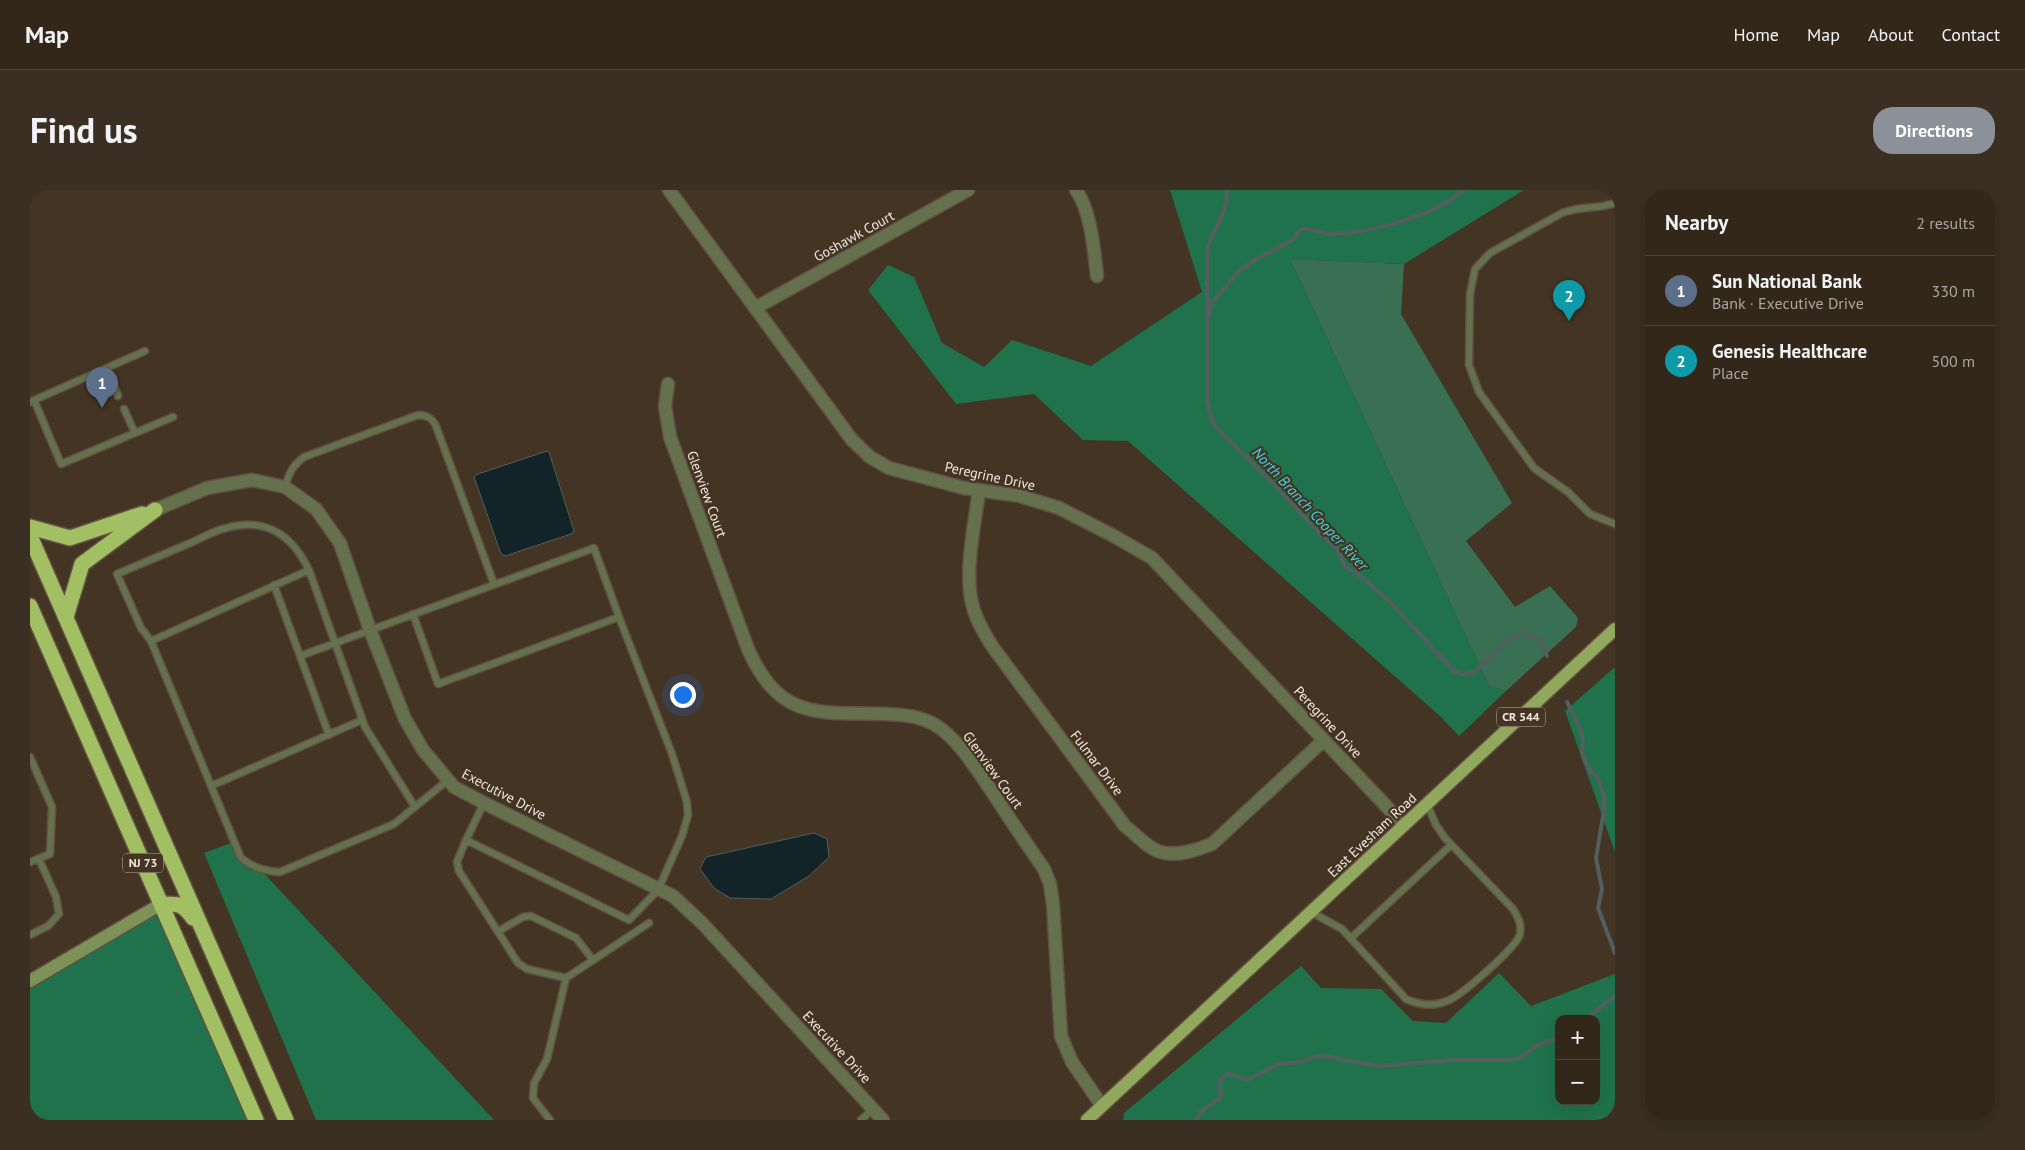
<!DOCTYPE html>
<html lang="en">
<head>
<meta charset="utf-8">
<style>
  body { margin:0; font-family:"PT Sans",sans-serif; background:#3b2f23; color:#f1f3f6 }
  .controls { position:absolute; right:15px; bottom:15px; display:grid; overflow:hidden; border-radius:10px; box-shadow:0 5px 20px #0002 }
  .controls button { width:45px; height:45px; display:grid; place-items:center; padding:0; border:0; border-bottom:1px solid #4e4439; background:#33271a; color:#f1f3f6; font:25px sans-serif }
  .you { position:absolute; left:652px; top:504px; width:18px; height:18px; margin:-12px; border:4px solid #fff; border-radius:50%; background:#1a73e8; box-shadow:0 0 0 8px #1a73e833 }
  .badge { display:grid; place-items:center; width:32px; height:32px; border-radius:50%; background:#8c9099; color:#fff; font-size:16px; font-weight:700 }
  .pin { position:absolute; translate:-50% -41px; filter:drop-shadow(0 1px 2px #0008) }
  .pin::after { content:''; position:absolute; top:26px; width:18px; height:15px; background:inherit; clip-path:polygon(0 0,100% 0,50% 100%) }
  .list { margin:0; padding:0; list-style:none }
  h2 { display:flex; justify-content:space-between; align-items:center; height:65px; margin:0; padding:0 20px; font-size:21px }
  h2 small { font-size:16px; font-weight:400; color:#a9a5a2 }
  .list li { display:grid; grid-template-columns:32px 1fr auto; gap:15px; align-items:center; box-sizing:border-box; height:70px; padding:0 20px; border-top:1px solid #4e4439 }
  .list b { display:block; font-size:19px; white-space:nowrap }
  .list p { margin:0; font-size:16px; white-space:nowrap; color:#a9a5a2 }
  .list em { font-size:16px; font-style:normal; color:#a9a5a2 }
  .map { position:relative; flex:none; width:1585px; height:930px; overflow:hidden; border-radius:20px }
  header { display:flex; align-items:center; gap:30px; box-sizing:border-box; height:70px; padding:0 25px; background:#33271a; border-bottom:1px solid #4e4439 }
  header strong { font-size:24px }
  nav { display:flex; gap:28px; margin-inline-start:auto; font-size:18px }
  .intro { display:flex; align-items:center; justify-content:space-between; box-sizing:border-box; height:120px; padding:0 30px }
  h1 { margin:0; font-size:35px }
  .button { padding:12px 22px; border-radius:20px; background:#8c9099; color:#fff; font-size:18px; font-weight:700 }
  main { display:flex; gap:30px; padding:0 30px }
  aside { flex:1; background:#33271a; border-radius:20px; box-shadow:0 5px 20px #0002 }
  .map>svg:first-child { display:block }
  .green { fill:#396f52 }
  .forest { fill:#20724c; fill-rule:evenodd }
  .water { fill:#122427; stroke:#555e5e }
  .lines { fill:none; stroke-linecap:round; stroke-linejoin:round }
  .stream { stroke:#555e5e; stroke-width:4 }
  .lane-casing { stroke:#605141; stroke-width:9 }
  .street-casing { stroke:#605141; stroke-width:15 }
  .secondary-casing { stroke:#605141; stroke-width:15 }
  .primary-casing { stroke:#605141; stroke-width:15 }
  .highway-casing { stroke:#605141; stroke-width:18 }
  .lane { stroke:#65714d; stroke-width:6 }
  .street { stroke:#65714d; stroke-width:12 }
  .secondary { stroke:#7e9157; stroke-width:12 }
  .primary { stroke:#91a95d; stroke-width:12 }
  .highway { stroke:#a2bf63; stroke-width:15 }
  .labels { text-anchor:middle; stroke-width:4.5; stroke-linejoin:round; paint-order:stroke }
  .shield { fill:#443423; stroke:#beb1a5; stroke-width:1 }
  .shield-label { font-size:12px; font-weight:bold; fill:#f2e7dd }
  .street-label { font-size:14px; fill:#f2e7dd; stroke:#443423 }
  .water-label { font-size:15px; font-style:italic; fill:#41d6e5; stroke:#443423 }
</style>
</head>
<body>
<header>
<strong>Map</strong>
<nav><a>Home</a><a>Map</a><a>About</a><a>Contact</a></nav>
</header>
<div class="intro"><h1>Find us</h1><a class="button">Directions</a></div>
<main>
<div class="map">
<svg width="1585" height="930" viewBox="0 0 1585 930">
  <rect width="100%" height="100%" fill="#443423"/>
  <!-- green -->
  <path class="green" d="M 1260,69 L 1374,74 L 1371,124 L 1482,313 L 1436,351 L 1485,417 L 1520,396 L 1548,428 L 1546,437 L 1476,501 L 1459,496 Z"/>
  <!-- forest -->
  <path class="forest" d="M 1140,0 L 1494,0 L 1374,74 L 1260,69 L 1459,496 L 1476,501 L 1429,546 L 1411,527 L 1098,251 L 1053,250 L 1004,204 L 926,214 L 838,100 L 858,75 L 884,87 L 912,153 L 954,177 L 982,150 L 1061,176 L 1172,102 Z
    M 1585,477 L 1585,662 L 1535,521 Z
    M 204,652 L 211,668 L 230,679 L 464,930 L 286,930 L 174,663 Z
    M 131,714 L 217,930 L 0,930 L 0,791 Z
    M 1271,776 L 1291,798 L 1351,799 L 1383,831 L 1416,833 L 1469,783 L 1501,816 L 1585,784 L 1585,930 L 1093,930 L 1094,923 ZM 1529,829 L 1566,829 L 1566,911 L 1529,911 Z"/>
  <!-- water -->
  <path class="water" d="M 517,261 L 519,262 L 544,341 L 541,344 L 475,366 L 471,364 L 444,287 L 448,284 Z
    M 784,643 L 797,649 L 799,667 L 779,686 L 741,709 L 700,708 L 684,698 L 670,679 L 676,667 Z"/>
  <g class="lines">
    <!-- stream -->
    <path class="stream" d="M 1197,0 C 1198,26 1181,39 1177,63 L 1177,209 L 1180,225 L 1185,236 L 1251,302 L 1292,346 L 1307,359 L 1315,377 L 1327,383 L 1358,410 L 1424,481 L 1433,485 L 1445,482 L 1477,451 L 1490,444 L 1497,444 L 1510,451 L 1517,466
      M 1179,125 L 1182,113 L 1209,81 L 1228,68 L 1263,50 L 1271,39 C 1281,37 1291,44 1302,44 C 1339,43 1406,26 1433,0
      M 1537,512 L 1550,538 L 1553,550 L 1552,561 L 1554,569 L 1560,580 L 1568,589 L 1574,606 L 1574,620 L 1566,668 L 1572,699 L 1568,718 L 1585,763
      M 1555,829 L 1585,806
      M 1167,930 L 1170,922 L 1191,907 L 1190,890 L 1197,884 C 1205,883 1211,890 1219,889 L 1249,874 L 1271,872 L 1284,867 L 1293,866 L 1350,876 L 1422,870 L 1479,870 L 1489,868 L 1508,855 L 1529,848"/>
    <defs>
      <path id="lane" d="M 1585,13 C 1567,19 1549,16 1532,23 L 1460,63 L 1445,79 L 1440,104 L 1439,175 L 1449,202 L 1504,278 L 1538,302 L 1560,324 L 1585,334
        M 77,178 L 88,206
        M 4,210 L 31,274 L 143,227
        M 0,212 L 115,161
        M 94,219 L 105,243
        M 255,297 C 259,283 263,275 274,267 L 388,225 C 397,225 402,228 406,236 L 464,394
        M 244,395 L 299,545
        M 121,451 L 279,380
        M 270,466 L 564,358 L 589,427 L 408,494 L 383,424
        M 0,567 L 22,617 L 20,664 L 0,672
        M 181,596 L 332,530
        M 454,613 L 436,650 L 599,730 L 628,700 L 652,646 L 658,625 L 657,612 L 642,564 L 589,427
        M 385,617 L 335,537 L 279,380 C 262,345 237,327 196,338 C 183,341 170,349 158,354 C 134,364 111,374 87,384 L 111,438 L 121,451 L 211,668 C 224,678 234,681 250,682 L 364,634 L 418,590
        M 436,650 L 427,672 L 429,681 L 488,773 L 497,779 L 536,788
        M 1281,722 L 1312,739 L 1376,809 C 1390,815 1402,817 1417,811 C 1431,806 1487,757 1490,744 C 1492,734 1488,727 1483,719 L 1415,648 L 1406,635 L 1397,614
        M 469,741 L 493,727 L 501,726 L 546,748 L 563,770
        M 0,745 L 18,736 L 29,724 L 26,707 L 9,669
        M 1321,748 L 1421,655
        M 520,930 L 503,908 L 504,893 L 517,869 L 536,788 L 619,733
        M 831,930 L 843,919"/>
      <path id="street" d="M 639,0 L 822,250 L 840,267 L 859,278 L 934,298 L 990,306 L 1029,318 L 1082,345 L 1122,368 L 1374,635
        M 1046,0 C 1061,21 1064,60 1067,86
        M 725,118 L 938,0
        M 638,194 L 635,216 L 640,247 L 718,459 C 750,531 788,522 856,524 C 875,525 891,526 907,536 C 928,549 947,580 961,600 C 978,627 996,653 1014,679 L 1020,694 L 1023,714 L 1031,846 L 1042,872 L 1072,916
        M 949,300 C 945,333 934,382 942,413 C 945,428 954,443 962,456 L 1095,636 C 1106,644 1118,659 1131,662 C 1147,667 1167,660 1182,654 L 1294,550
        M 125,320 L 177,298 L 222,290 L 255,297 L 286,319 L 310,353 L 340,440 L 375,529 L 393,560 L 424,597 L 454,613 L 643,706 L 672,733 L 853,930"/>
      <path id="secondary" d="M 0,791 L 131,714"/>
      <path id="primary" d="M 1057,930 L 1585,439"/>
      <path id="highway" d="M 0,337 L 40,348 L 112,324
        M 0,346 L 256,930
        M 0,416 L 226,930
        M 36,427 L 52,374 L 125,320
        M 131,714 C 149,714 152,713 163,728"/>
    </defs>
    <!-- lane casing -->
    <use href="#lane" class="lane-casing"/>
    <!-- street casing -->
    <use href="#street" class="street-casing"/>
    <!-- secondary casing -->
    <use href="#secondary" class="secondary-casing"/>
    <!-- primary casing -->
    <use href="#primary" class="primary-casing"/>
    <!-- highway casing -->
    <use href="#highway" class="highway-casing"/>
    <!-- lane -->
    <use href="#lane" class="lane"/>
    <!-- street -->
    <use href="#street" class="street"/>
    <!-- secondary -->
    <use href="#secondary" class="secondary"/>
    <!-- primary -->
    <use href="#primary" class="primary"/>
    <!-- highway -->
    <use href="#highway" class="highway"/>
  </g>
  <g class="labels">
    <!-- shield labels -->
    <g class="shield">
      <rect x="1467" y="517.5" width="48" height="19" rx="4"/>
      <rect x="93" y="663.5" width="40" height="19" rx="4"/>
    </g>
    <g class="shield-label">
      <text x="1491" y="531">CR 544</text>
      <text x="113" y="677">NJ 73</text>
    </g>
    <!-- street labels -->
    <g class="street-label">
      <text transform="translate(824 46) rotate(-29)" y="5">Goshawk Court</text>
      <text transform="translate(960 286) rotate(12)" y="5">Peregrine Drive</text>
      <text transform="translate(677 304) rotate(70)" y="5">Glenview Court</text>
      <text transform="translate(1298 532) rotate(47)" y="5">Peregrine Drive</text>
      <text transform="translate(1067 573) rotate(53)" y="5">Fulmar Drive</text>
      <text transform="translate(963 580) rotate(54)" y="5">Glenview Court</text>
      <text transform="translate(474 604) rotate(28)" y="5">Executive Drive</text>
      <text transform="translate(1342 645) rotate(-43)" y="5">East Evesham Road</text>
      <text transform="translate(807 857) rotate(47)" y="5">Executive Drive</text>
    </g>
    <!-- water labels -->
    <g class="water-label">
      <text transform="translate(1280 319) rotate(47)" y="5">North Branch Cooper River</text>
    </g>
  </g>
</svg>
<div class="controls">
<button>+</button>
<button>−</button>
</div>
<div class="you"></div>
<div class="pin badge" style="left:72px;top:218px;background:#5c6f8a">1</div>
<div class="pin badge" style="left:1539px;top:131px;background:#0f9aa8">2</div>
</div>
<aside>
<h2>Nearby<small>2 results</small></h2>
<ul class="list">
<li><span class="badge" style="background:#5c6f8a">1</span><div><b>Sun National Bank</b><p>Bank · Executive Drive</p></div><em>330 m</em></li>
<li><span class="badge" style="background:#0f9aa8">2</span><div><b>Genesis Healthcare</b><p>Place</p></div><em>500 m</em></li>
</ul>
</aside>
</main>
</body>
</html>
